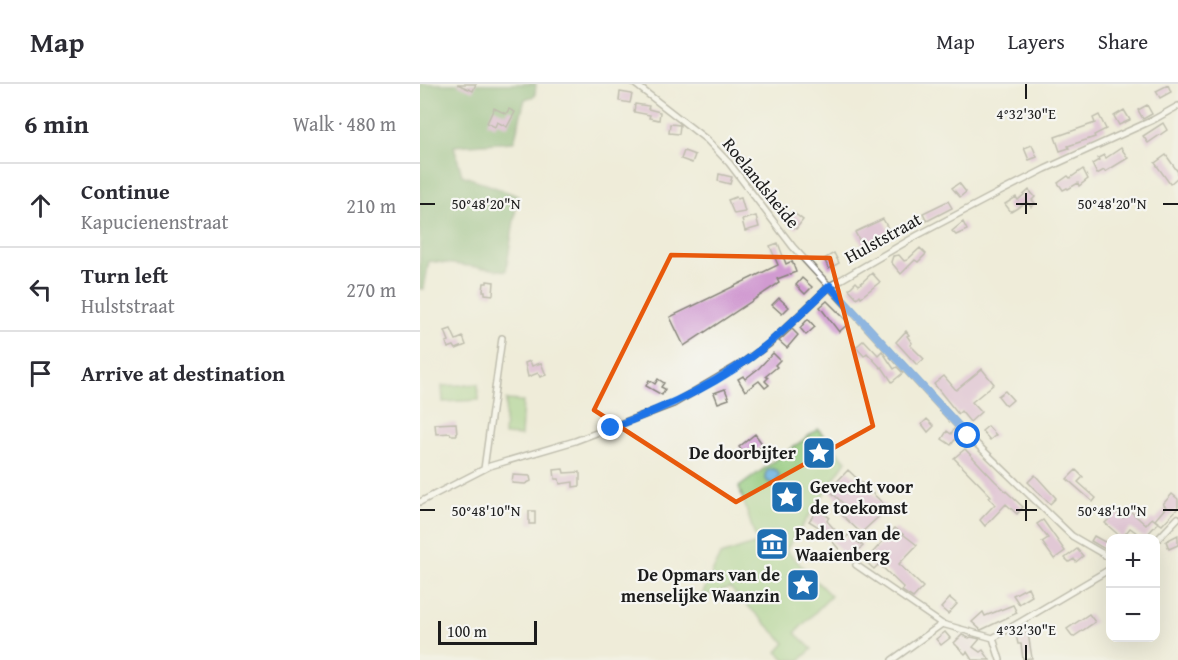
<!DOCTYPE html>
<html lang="en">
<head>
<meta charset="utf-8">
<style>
  body { margin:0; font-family:"Gentium Book Plus",serif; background:#f2f2f3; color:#2b2b33 }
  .controls { position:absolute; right:18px; bottom:18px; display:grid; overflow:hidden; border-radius:12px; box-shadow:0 6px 24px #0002 }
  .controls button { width:54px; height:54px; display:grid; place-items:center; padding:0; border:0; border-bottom:2px solid #e1e1e2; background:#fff; color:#2b2b33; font:30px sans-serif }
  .scale { position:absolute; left:18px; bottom:15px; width:99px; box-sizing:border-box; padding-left:6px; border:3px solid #1c1c1c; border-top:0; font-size:16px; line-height:21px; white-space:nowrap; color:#1c1c1c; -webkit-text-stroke:4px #f6f6f2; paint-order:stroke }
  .stop { position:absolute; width:18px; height:18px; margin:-14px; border:4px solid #1a73e8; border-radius:50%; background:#fff }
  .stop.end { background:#1a73e8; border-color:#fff; box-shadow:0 2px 6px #0008 }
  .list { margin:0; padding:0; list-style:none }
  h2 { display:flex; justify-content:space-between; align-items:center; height:78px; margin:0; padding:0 24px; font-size:26px }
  h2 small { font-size:20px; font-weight:400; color:#7c7c81 }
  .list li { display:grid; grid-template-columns:39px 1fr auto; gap:18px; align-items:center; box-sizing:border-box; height:84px; padding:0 24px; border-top:2px solid #e1e1e2 }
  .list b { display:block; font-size:22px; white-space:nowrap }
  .list p { margin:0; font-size:20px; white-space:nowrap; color:#7c7c81 }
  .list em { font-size:20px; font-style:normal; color:#7c7c81 }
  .icon { flex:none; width:33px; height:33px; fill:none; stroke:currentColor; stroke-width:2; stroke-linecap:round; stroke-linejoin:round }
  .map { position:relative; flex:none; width:758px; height:576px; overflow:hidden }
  header { display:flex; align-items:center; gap:36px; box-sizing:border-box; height:84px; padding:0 30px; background:#fff; border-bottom:2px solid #e1e1e2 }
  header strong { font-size:28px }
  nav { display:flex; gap:33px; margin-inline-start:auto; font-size:21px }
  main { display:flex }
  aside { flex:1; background:#fff }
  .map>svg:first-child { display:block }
  .green { fill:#93c97b; stroke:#58724c; stroke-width:1.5 }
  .forest { fill:#76ad6b; stroke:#496444; stroke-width:1.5 }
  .water { fill:#67afde; stroke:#42667d; stroke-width:1.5 }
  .building { fill:#d19bd1 }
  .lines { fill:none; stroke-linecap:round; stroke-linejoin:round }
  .street-casing { stroke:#86847a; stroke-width:8 }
  .street { stroke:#fff; stroke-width:5 }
  .route { stroke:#1a73e8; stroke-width:8 }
  .marked { fill:none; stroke:#e8590c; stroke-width:4.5; stroke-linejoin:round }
  .ticks { fill:none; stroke:#1c1c1c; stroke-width:2 }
  .labels { text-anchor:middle; stroke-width:4.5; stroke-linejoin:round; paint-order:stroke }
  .street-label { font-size:18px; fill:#1c1c1c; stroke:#f6f6f2 }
  .poi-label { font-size:18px; font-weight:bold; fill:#1c1c1c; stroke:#f6f6f2; text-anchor:end }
  .ticks-label { font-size:15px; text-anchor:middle; fill:#1c1c1c; stroke:#f6f6f2; stroke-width:4.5; stroke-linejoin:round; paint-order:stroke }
</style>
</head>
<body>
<header>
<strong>Map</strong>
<nav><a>Map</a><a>Layers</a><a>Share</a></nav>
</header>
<main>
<aside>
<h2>6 min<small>Walk · 480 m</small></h2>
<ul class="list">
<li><svg class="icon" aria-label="ahead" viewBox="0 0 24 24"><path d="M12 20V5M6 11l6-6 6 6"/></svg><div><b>Continue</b><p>Kapucienenstraat</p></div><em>210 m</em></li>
<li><svg class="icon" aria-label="left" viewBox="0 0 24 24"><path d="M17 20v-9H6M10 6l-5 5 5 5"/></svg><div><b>Turn left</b><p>Hulststraat</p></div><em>270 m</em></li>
<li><svg class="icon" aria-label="arrive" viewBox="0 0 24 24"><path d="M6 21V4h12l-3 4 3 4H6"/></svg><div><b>Arrive at destination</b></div></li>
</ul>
</aside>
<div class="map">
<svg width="758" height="576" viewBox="0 0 758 576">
  <rect width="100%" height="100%" fill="#f6f6f2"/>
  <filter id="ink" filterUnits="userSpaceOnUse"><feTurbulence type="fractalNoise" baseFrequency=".0167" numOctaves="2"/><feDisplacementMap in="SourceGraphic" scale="12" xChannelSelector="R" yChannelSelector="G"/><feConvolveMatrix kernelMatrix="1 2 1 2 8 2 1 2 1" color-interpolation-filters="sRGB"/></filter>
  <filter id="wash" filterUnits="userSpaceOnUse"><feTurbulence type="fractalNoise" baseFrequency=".008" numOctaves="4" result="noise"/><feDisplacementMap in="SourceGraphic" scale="24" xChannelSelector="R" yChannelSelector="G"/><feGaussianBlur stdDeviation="1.35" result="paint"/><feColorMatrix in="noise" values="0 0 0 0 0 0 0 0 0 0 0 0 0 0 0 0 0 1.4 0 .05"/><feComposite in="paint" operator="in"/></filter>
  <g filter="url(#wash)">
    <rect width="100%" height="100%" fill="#efecd9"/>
    <!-- green -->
    <path class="green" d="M 58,300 L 59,316 L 23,318 L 22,302 Z
      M 86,316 L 103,317 L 101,352 L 84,351 Z
      M 398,345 L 426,377 L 366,466 L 411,512 L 375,549 L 392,565 L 380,576 L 366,576 L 357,568 L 365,559 L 310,504 L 281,513 L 300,471 L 337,459 L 319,403 Z"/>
    <!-- forest -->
    <path class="forest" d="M 0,0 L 116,0 L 115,12 L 105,15 L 94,58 L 34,62 L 42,91 L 98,112 L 86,187 L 9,177 L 4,205 L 0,205 Z"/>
    <!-- water -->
    <path class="water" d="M345 392a7 7 0 1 1 14 0a7 7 0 1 1-14 0Z
      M345 457a8 8 0 1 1 16 0a8 8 0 1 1-16 0Z"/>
    <g id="blocks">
      <!-- building -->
      <path class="building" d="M 37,0 L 56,0 L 53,7 Z
        M 748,1 L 751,8 L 740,14 L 736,7 Z
        M 200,8 L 212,10 L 210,19 L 199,17 Z
        M 215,20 L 229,22 L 228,25 L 240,28 L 239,36 L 229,34 L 230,31 L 214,28 Z
        M 727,21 L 732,30 L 723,35 L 718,26 Z
        M 74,24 L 86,30 L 89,25 L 95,28 L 87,43 L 77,38 L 75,43 L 67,39 Z
        M 704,26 L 710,36 L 699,41 L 694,32 Z
        M 679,31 L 686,45 L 674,51 L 675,53 L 648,62 L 649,64 L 640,67 L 635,53 L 675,39 L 673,34 Z
        M 743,39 L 747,46 L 728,59 L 723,52 Z
        M 250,40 L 260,41 L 259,50 L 249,49 Z
        M 612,61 L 617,73 L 609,76 L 604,64 Z
        M 701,64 L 708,74 L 685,88 L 684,86 L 677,90 L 672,80 L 679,76 L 678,74 L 684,71 L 686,74 Z
        M 264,67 L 275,71 L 272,79 L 261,75 Z
        M 746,71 L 758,88 L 758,93 L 750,100 L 735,79 Z
        M 663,85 L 668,95 L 659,102 L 658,99 L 648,105 L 647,104 L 643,106 L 638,99 L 648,92 L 650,94 Z
        M 299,90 L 312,93 L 310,100 L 298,97 Z
        M 539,99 L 546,108 L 540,113 L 532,104 Z
        M 609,106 L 615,113 L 612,116 L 615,119 L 611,123 L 607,118 L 591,128 L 585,120 L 596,113 L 598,116 Z
        M 316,113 L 317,115 L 321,114 L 325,128 L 314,130 L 308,116 Z
        M 528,117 L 532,124 L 507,137 L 503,129 Z
        M 374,129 L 383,136 L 376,145 L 367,137 Z
        M 336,132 L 339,143 L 325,147 L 322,136 Z
        M 463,135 L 471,150 L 444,165 L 435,148 Z
        M 543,138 L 547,146 L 536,151 L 532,147 Z
        M 358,159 L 366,180 L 372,177 L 376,188 L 357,195 L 359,199 L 264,262 L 250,233 L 358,181 L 350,162 Z
        M 500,164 L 506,170 L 498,178 L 495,176 L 481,190 L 471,178 L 473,172 L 479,171 L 484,177 L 487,176 Z
        M 414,169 L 419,179 L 409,185 L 404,175 Z
        M 452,189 L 460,198 L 441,213 L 440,211 L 437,214 L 429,205 L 436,198 L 439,201 Z
        M 382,194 L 392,203 L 385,210 L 376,201 Z
        M 67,197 L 74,198 L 73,211 L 65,210 L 65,207 L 63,207 L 64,199 L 67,199 Z
        M 359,214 L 369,223 L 362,230 L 352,221 Z
        M 407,217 L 429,239 L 419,248 L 400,223 Z
        M 388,235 L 395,243 L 386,251 L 380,244 Z
        M 31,245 L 36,256 L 43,253 L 46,261 L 36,265 L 34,262 L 28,264 L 26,258 L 29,257 L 25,247 Z
        M 372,245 L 378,251 L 367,264 L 359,257 Z
        M 486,247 L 489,251 L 487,252 L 492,259 L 490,261 L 504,275 L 497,281 L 476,258 Z
        M 444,256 L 458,271 L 462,267 L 474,285 L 477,283 L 483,289 L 472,298 L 462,283 L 461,284 L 447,269 L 444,272 L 436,263 Z
        M 353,269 L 360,276 L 355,281 L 357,283 L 346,292 L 348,294 L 345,297 L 349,301 L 345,304 L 339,297 L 325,307 L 318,295 L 323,292 L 325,295 L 339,284 Z
        M 110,277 L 112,282 L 121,279 L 126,291 L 120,293 L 118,289 L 108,293 L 105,279 Z
        M 562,285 L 574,300 L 552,318 L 561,328 L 550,338 L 541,327 L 538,330 L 514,300 L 524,292 L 536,306 Z
        M 238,295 L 244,299 L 241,303 L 245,305 L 242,311 L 226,302 L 229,296 L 235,300 Z
        M 305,305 L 309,315 L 298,319 L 294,309 Z
        M 585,307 L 593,316 L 586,322 L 578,312 Z
        M 507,335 L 514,342 L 508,348 L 502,340 Z
        M 36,339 L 37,351 L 31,351 L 30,349 L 16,350 L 15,340 Z
        M 568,342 L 576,351 L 570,356 L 562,347 Z
        M 534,345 L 539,350 L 531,361 L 522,355 L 527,347 L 531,350 Z
        M 335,350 L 343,361 L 326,373 L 319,363 Z
        M 545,365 L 575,397 L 603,423 L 597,430 L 586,420 L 565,442 L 560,436 L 575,420 L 569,414 L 571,412 L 534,374 Z
        M 143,385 L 144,389 L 160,388 L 160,402 L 153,403 L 153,398 L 140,400 L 139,395 L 135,395 L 134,386 Z
        M 428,386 L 468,424 L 441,449 L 422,431 L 428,424 L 409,406 Z
        M 656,386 L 663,393 L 658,398 L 676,414 L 673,418 L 647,395 Z
        M 93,391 L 110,392 L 111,397 L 105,400 L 92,399 Z
        M 615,391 L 636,414 L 630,420 L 608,398 Z
        M 752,410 L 758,415 L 758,424 L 742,441 L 735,436 L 746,423 L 743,420 Z
        M 398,426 L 409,433 L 407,437 L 424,456 L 428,451 L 443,462 L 428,476 L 402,445 L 389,437 Z
        M 109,427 L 115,427 L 115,440 L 109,440 Z
        M 710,427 L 726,441 L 732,434 L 738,439 L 724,454 L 710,444 L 702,454 L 685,439 L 696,428 L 703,434 Z
        M 623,436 L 645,467 L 634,475 L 622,458 L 628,454 L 617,440 Z
        M 475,444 L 497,461 L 479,480 L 503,503 L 493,514 L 482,507 L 484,504 L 459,480 L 454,485 L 445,477 Z
        M 758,451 L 758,461 L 749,465 L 746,457 Z
        M 674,452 L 690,461 L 690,468 L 671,457 Z
        M 657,465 L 663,472 L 656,478 L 654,475 L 649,478 L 645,474 Z
        M 385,490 L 395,500 L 382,514 L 371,504 Z
        M 608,503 L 612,512 L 599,520 L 593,511 Z
        M 530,514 L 537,520 L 528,530 L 521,524 Z
        M 593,521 L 597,529 L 561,546 L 552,538 L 563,528 L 565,532 Z
        M 669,530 L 675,538 L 653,553 L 647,545 Z
        M 525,548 L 530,554 L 521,561 L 516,555 Z
        M 608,549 L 612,574 L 603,575 L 601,560 L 598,560 L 596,551 Z
        M 542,551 L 549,554 L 551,553 L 560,555 L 553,563 L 560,568 L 563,566 L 570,576 L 552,576 L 547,568 L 545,570 L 534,559 Z"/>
    </g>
  </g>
  <g filter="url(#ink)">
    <use href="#blocks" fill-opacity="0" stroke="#86847a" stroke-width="1.5"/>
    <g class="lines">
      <defs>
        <path id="street" d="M 215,0 L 287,56 L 309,79 L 373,163 L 539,343 L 652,452 L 690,474
          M 64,385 L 82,254
          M 0,418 L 70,382 L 155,357 L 253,320 L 321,280 L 349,260 L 410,202 L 498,151 L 576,110 L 625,85 L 733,36 L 758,22
          M 736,457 L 758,434
          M 436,481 L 522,540 L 573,554
          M 573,554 L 690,485
          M 573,554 L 580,576
          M 472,576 L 522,540"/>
      </defs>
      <!-- street casing -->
      <use href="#street" class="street-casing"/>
      <!-- street -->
      <use href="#street" class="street"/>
    </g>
  </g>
  <g class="lines" filter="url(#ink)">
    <!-- route -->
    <path class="route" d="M 191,344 C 247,323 303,298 349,259 C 370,241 390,221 410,202 L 548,352"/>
  </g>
  <!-- marked area -->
  <path d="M0 0H758V576H0ZM 251,171 L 410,174 L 453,342 L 316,418 L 174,326 Z" fill="#efecd9" fill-opacity=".55" fill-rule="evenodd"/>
  <path class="marked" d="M 251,171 L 410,174 L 453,342 L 316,418 L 174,326 Z"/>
  <!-- ticks -->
  <path class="ticks" d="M 606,0 L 606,15M 606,109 L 606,130M 0,120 L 15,120M 596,120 L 617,120M 743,120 L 758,120M 606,416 L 606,437M 0,426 L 15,426M 596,426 L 617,426M 743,426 L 758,426M 606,561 L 606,576"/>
  <!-- icons -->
  <defs>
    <symbol id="sight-square" viewBox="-11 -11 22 22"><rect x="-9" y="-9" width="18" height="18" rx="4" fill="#1f6fb2" stroke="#f6f6f2"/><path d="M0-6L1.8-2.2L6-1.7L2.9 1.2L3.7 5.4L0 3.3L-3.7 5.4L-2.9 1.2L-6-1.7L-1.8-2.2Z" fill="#fff"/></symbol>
    <symbol id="museum-square" viewBox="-11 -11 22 22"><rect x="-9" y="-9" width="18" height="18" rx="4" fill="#1f6fb2" stroke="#f6f6f2"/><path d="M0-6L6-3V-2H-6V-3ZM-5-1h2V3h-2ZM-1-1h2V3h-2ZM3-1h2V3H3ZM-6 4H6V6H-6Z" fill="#fff"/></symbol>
  </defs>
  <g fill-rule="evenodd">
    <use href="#sight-square" x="380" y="350" width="38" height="38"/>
    <use href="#sight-square" x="348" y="394" width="38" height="38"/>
    <use href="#museum-square" x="333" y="441" width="38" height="38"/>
    <use href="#sight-square" x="364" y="482" width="38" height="38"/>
  </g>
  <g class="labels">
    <!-- street labels -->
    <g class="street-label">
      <text transform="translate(341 99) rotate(51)" y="6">Roelandsheide</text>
      <text transform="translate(463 154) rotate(-29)" y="6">Hulststraat</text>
    </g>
    <!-- poi labels -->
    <g class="poi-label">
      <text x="376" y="375">De doorbijter</text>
      <text x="390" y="409" text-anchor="start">Gevecht voor<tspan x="390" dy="21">de toekomst</tspan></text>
      <text x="375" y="456" text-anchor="start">Paden van de<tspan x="375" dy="21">Waaienberg</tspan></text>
      <text x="360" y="497">De Opmars van de<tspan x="360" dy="21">menselijke Waanzin</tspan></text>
    </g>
  </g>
  <g class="ticks-label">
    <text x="606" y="35">4°32'30"E</text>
    <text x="66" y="125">50°48'20"N</text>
    <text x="692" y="125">50°48'20"N</text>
    <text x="66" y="432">50°48'10"N</text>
    <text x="692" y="432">50°48'10"N</text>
    <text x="606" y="551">4°32'30"E</text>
  </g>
</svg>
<div class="controls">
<button>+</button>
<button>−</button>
</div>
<div class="scale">100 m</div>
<div class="stop" style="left:548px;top:352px"></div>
<div class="stop end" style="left:191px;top:344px"></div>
</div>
</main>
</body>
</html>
